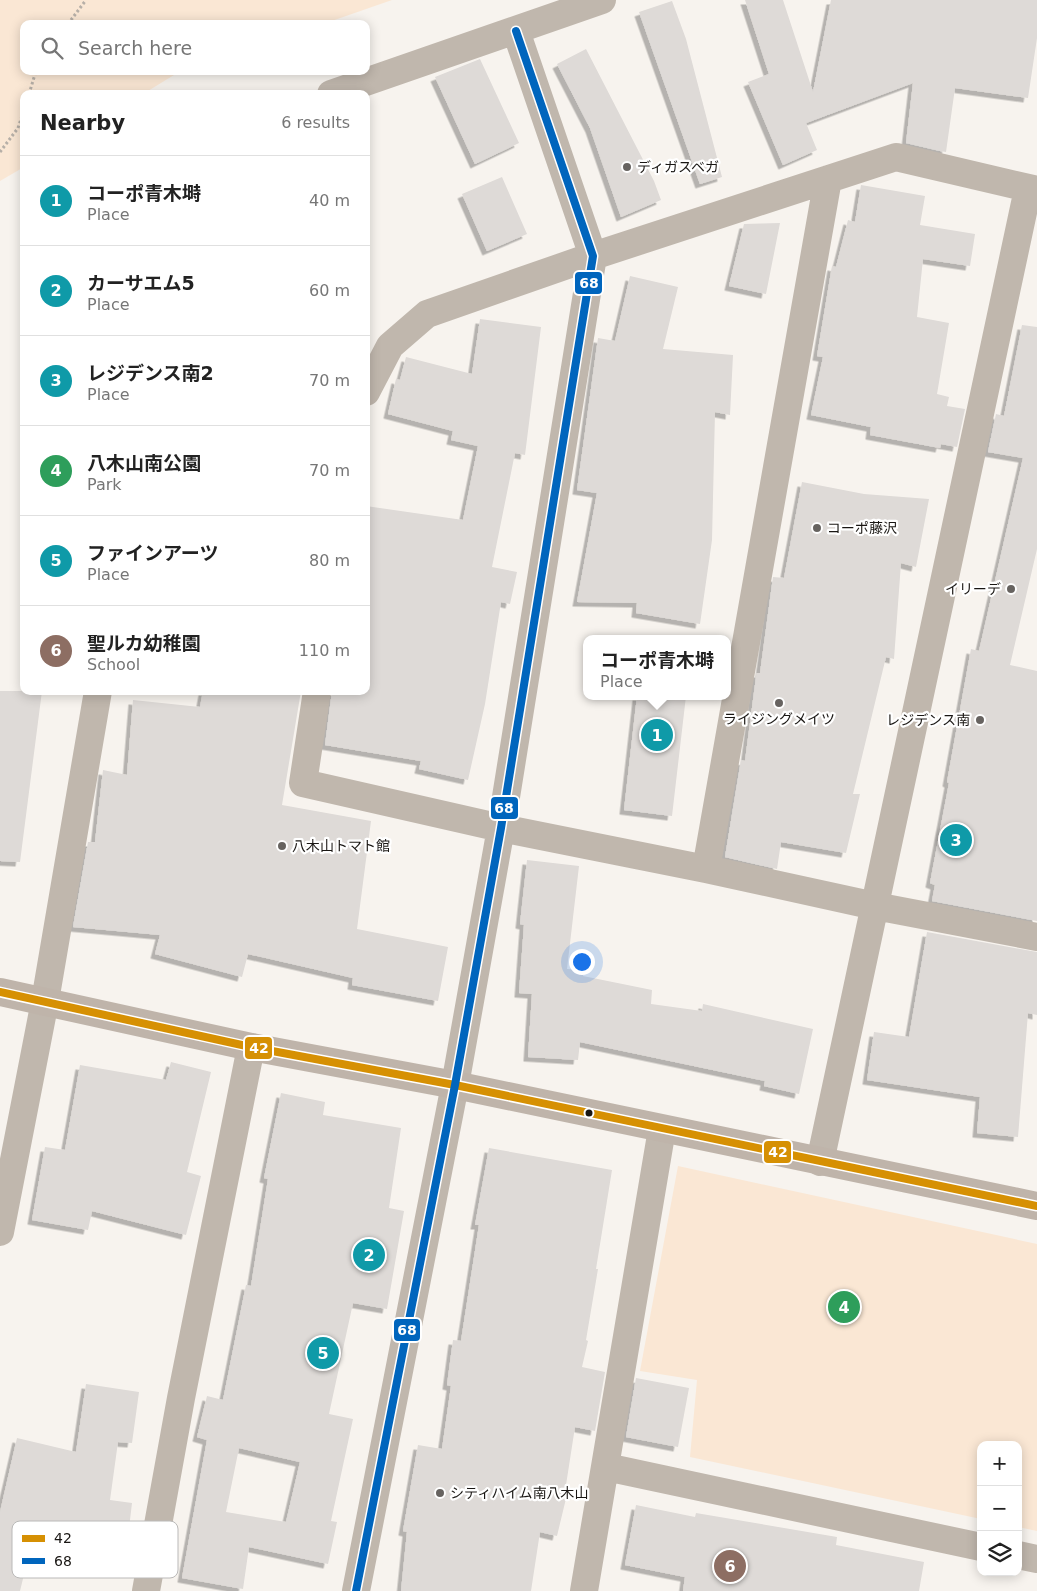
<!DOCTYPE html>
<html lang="en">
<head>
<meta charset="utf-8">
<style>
  body { margin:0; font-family:"DejaVu Sans","Noto Sans JP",sans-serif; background:#f2f2f2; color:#222 }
  .controls { position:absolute; right:15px; bottom:15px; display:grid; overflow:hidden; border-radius:10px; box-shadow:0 2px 12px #0003 }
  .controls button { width:45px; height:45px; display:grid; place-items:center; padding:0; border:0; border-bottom:1px solid #e0e0e0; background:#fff; color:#222; font:25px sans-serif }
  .you { position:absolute; left:581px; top:961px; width:18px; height:18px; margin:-12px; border:4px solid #fff; border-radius:50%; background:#1a73e8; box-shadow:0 0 0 8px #1a73e833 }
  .badge { display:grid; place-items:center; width:32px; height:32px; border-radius:50%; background:#676360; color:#fff; font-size:16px; font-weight:700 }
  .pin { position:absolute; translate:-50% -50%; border:2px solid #fff; box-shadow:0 1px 5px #0006 }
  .popup { position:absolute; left:583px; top:635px; width:148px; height:65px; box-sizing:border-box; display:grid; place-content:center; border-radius:10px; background:#fff; filter:drop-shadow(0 1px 4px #0005); font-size:16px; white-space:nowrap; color:#767676 }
  .popup b { font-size:19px; color:#222 }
  .popup::after { content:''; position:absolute; left:50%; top:100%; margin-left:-10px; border:10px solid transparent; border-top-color:#fff }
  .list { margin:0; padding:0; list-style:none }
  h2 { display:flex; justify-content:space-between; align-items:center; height:65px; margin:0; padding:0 20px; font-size:21px }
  h2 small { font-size:16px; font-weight:400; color:#767676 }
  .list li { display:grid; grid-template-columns:32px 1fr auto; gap:15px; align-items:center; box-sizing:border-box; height:90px; padding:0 20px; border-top:1px solid #e0e0e0 }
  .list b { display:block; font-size:19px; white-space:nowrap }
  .list p { margin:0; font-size:16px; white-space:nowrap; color:#767676 }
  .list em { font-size:16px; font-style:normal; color:#767676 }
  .icon { flex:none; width:28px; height:28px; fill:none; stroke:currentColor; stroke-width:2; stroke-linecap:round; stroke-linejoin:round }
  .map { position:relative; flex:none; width:1037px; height:1591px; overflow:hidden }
  .search { position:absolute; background:#fff; box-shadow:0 2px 12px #0003; left:20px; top:20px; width:350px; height:55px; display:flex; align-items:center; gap:12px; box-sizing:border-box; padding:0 18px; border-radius:10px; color:#767676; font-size:19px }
  .panel { position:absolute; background:#fff; box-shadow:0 2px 12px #0003; left:20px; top:90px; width:350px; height:605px; border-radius:10px }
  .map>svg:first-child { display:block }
  .green { fill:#fae7d4 }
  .building { fill:#dedad7; fill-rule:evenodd; filter:url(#shadow) }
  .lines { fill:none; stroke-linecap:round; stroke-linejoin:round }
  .path { stroke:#b6afa7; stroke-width:3; stroke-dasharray:2.5 2.5; stroke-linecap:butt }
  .street { stroke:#c0b7ad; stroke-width:28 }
  .secondary { stroke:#bfb4aa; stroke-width:28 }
  .bus-1-casing { stroke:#fff; stroke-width:11 }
  .bus-2-casing { stroke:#fff; stroke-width:11 }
  .bus-1 { stroke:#d69003; stroke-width:8 }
  .bus-2 { stroke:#0065bd; stroke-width:8 }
  .poi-dot { fill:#676360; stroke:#fff; stroke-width:2 }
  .bus-dot { fill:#191613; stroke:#fff; stroke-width:2 }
  .labels { text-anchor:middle; stroke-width:4.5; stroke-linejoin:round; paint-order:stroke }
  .poi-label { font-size:14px; fill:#191613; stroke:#fff; text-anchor:start }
  .key { fill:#fff; stroke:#bab9b8; stroke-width:1 }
  .key-label { font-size:14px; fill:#191613 }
  .line-badge { stroke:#fff; stroke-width:2 }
  .badge-label { font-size:14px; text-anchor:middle; font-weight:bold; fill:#fff }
</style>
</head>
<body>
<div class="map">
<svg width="1037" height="1591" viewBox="0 0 1037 1591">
  <defs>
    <filter id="shadow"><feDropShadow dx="-4.5" dy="4.5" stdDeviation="0" flood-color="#0004"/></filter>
  </defs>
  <rect width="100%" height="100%" fill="#f7f3ee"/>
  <!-- green -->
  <path class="green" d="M 0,0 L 392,0 L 323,24 L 24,24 L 24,71 L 184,71 L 174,75 L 143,94 L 24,94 L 24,167 L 0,181 Z
    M 678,1166 L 1037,1244 L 1037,1531 L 1018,1527 L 1018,1445 L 981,1445 L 981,1519 L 690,1457 L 697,1380 L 640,1371 Z"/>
  <!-- building -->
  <path class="building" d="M 745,0 L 783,0 L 813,92 L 831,0 L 1037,0 L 1037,38 L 1028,98 L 955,88 L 946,152 L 940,151 L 906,143 L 913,83 L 806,123 L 817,150 L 783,165 L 748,82 L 769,74 Z
    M 672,1 L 686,39 L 722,177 L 700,184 L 639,12 Z
    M 586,49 L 654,181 L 661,200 L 621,217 L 590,128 L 557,64 Z
    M 480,59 L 519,143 L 475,164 L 435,77 Z
    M 502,177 L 527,234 L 487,251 L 462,194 Z
    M 861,185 L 925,196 L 920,225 L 975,234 L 970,266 L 923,259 L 917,317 L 949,323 L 937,394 L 949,397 L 947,406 L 965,409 L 957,447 L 941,444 L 940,448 L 870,435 L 871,427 L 811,415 L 823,357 L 817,356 L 832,266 L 836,267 L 848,220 L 855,222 Z
    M 780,223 L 766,294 L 729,286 L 744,224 Z
    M 630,276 L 678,287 L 663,349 L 733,355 L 730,415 L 715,412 L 712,540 L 700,624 L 636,613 L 637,603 L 577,602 L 597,493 L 577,490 L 598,338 L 615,341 Z
    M 480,319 L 541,327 L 525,455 L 515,453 L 492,567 L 517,572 L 510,604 L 501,602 L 485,704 L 468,780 L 419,769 L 421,761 L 325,745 L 332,691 L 366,691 L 366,506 L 463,520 L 478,446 L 451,440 L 453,431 L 388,414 L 396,379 L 400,380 L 406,357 L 472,374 Z
    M 1022,325 L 1037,327 L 1037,549 L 1010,665 L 1037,671 L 1037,921 L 932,901 L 935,885 L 930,883 L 949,783 L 947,782 L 971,649 L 979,651 L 1023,458 L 988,452 L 996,414 L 1004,416 Z
    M 802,482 L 864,494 L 929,499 L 916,567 L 901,563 L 894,659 L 886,657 L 853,794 L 860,794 L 846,853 L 781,842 L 777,869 L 725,857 L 741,760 L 745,761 L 756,677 L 757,673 L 760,673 L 773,577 L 784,578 Z
    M 0,691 L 42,691 L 20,862 L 0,861 Z
    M 203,691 L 301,691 L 282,805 L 371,821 L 357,929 L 448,947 L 438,1001 L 352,985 L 353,978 L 248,954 L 242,977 L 155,954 L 160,935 L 73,927 L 88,842 L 95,842 L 103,770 L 127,775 L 133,700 L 200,707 Z
    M 637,696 L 686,696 L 672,816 L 624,810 Z
    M 527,860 L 579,866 L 567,969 L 584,970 L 583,976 L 652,990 L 651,1004 L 702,1011 L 703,1004 L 813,1029 L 799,1094 L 764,1086 L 765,1081 L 580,1042 L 578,1060 L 528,1057 L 532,994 L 519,993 L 524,925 L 520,924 Z
    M 927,932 L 1037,952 L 1037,1015 L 1028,1013 L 1018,1137 L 977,1133 L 980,1097 L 867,1080 L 874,1032 L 909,1037 Z
    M 171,1062 L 211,1072 L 187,1172 L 201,1176 L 186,1235 L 92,1211 L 88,1230 L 32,1220 L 45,1147 L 65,1150 L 80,1065 L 166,1080 Z
    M 281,1093 L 325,1102 L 323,1115 L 401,1128 L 389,1208 L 404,1211 L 387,1309 L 353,1303 L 329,1414 L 353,1419 L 331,1521 L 337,1522 L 328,1564 L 249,1547 L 243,1589 L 182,1578 L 207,1440 L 197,1437 L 207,1396 L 223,1400 L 246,1285 L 251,1286 L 268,1179 L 264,1178 ZM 239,1448 L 300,1462 L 286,1522 L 226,1512 Z
    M 489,1148 L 612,1170 L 596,1269 L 598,1269 L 586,1340 L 588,1341 L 582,1367 L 605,1372 L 595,1431 L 575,1427 L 566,1485 L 569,1486 L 557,1536 L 540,1532 L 531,1591 L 401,1591 L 407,1532 L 403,1531 L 418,1445 L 442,1449 L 451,1386 L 447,1385 L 453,1340 L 461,1341 L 479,1225 L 475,1225 Z
    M 636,1378 L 689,1388 L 678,1447 L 626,1437 Z
    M 86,1384 L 139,1392 L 132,1443 L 118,1442 L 110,1500 L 132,1503 L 125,1562 L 30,1550 L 20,1591 L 0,1591 L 0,1512 L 17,1438 L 76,1452 Z
    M 636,1505 L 695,1517 L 696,1513 L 837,1537 L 836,1545 L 924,1562 L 919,1591 L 683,1591 L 685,1577 L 625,1565 Z"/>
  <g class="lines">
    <!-- path -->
    <path class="path" d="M 68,24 L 86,0
      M 29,94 L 36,71
      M 0,152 L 18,128 L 24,110"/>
    <!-- street -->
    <path class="street" d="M 331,94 L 602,0
      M 366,392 L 390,346 L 427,314 L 593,256 L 896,157 L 1037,190
      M 317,691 L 303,783 L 501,828 L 706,869 L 875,906 L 1037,937
      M 706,869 L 828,179
      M 820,1162 L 1028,189
      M 0,1232 L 45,1001 L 98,691
      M 606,1467 L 981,1547
      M 1018,1555 L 1037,1559
      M 146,1591 L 181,1398 L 251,1047
      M 356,1591 L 455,1085 L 501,828 L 593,256 L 516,31
      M 584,1591 L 662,1129"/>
    <!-- secondary -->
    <path class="secondary" d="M 0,992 L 251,1047 L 455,1085 L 1037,1206"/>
    <defs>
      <path id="bus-1" d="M 0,992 L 251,1047 L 455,1085 L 1037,1206"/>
      <path id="bus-2" d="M 356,1591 L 455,1085 L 501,828 L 593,256 L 516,31"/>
    </defs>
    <!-- bus-1 casing -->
    <use href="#bus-1" class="bus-1-casing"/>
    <!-- bus-2 casing -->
    <use href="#bus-2" class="bus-2-casing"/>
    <!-- bus-1 -->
    <use href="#bus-1" class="bus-1"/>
    <!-- bus-2 -->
    <use href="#bus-2" class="bus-2"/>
  </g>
  <!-- markers -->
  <g class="poi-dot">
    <circle cx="627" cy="167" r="5"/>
    <circle cx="817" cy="528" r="5"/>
    <circle cx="1011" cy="589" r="5"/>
    <circle cx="779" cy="703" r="5"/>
    <circle cx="980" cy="720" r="5"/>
    <circle cx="282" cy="846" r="5"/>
    <circle cx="440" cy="1493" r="5"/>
  </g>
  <circle class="bus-dot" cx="589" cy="1113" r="4.5"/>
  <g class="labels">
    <!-- poi labels -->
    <g class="poi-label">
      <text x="637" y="172">ディガスベガ</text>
      <text x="827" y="533">コーポ藤沢</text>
      <text x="1001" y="594" text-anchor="end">イリーデ</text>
      <text x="779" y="724" text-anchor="middle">ライジングメイツ</text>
      <text x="970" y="725" text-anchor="end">レジデンス南</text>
      <text x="292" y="851">八木山トマト館</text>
      <text x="450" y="1498">シティハイム南八木山</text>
    </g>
  </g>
  <!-- legend -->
  <rect x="12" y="1521" width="166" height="57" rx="8" class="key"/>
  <rect x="22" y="1535" width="23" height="7" fill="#d69003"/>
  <rect x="22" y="1558" width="23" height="6" fill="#0065bd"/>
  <g class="key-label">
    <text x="54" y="1543">42</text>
    <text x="54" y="1566">68</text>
  </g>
  <g class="line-badge">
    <rect x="574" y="271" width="29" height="24" rx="5" fill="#0065bd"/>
    <rect x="490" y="796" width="29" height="24" rx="5" fill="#0065bd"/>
    <rect x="244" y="1036" width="29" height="24" rx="5" fill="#d69003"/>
    <rect x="763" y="1140" width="29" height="24" rx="5" fill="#d69003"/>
    <rect x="393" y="1318" width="28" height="24" rx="5" fill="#0065bd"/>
  </g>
  <g class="badge-label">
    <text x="589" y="288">68</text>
    <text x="504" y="813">68</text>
    <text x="259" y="1053">42</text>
    <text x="778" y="1157">42</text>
    <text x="407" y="1335">68</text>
  </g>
</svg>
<div class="controls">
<button>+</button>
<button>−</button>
<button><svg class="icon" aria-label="layers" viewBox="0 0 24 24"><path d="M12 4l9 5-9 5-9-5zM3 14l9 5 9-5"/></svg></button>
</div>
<div class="you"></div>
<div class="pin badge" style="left:657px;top:735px;background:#0f9aa8">1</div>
<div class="popup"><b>コーポ青木塒</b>Place</div>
<div class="pin badge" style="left:369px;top:1255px;background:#0f9aa8">2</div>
<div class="pin badge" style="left:956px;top:840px;background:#0f9aa8">3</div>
<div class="pin badge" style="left:844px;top:1307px;background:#2e9e5b">4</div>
<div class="pin badge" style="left:323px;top:1353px;background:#0f9aa8">5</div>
<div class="pin badge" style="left:730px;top:1566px;background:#8d6e63">6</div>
<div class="search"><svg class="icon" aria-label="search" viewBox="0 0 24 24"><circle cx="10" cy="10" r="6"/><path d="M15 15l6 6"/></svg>Search here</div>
<section class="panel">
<h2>Nearby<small>6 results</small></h2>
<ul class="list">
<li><span class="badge" style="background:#0f9aa8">1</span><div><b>コーポ青木塒</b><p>Place</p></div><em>40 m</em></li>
<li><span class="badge" style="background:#0f9aa8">2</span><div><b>カーサエム5</b><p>Place</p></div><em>60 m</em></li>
<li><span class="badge" style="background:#0f9aa8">3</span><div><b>レジデンス南2</b><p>Place</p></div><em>70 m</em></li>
<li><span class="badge" style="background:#2e9e5b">4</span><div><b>八木山南公園</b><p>Park</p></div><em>70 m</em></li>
<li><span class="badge" style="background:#0f9aa8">5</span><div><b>ファインアーツ</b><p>Place</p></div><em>80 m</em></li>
<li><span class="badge" style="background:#8d6e63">6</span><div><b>聖ルカ幼稚園</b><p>School</p></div><em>110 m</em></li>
</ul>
</section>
</div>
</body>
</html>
